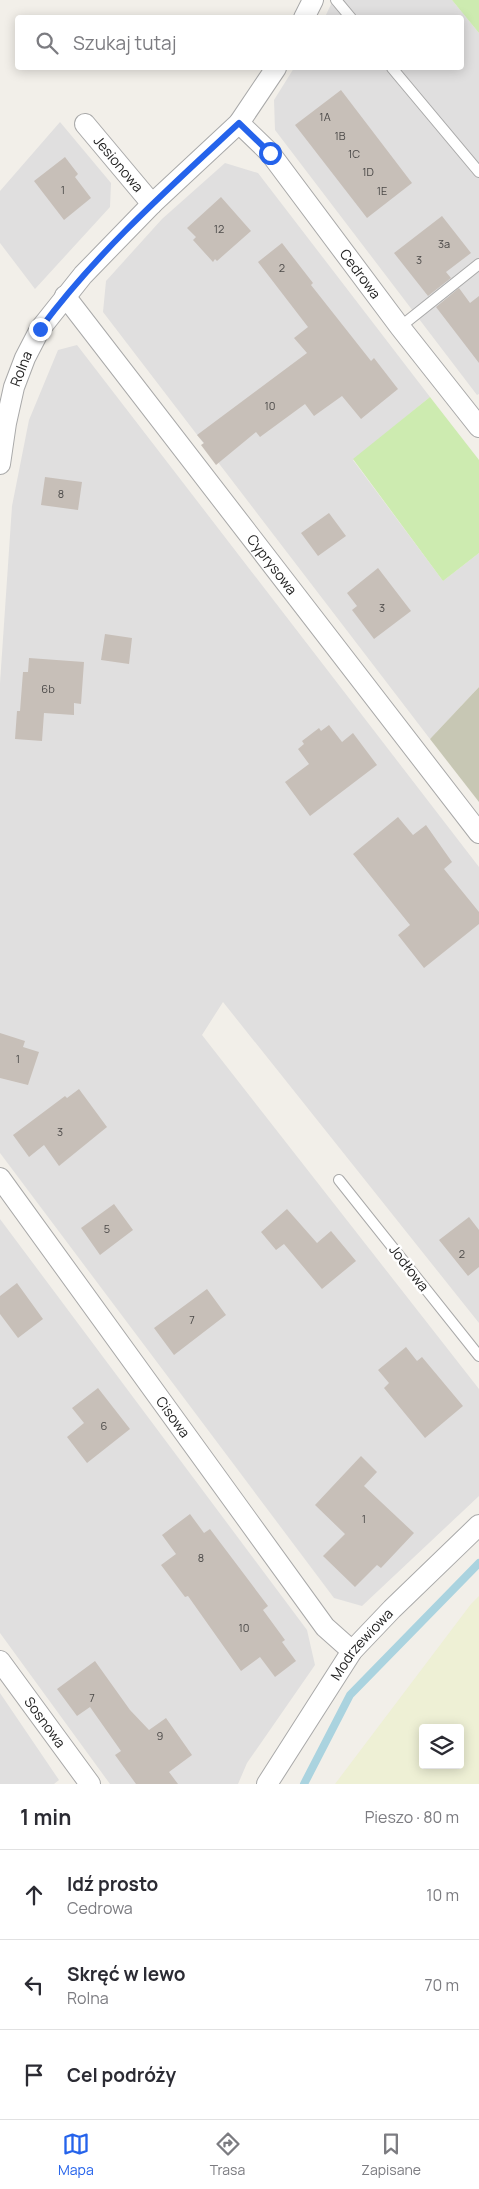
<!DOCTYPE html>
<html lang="pl">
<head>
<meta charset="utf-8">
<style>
  body { margin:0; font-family:Manrope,sans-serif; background:#f2f2f3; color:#2b2b33 }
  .controls { position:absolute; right:15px; bottom:15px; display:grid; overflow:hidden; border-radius:5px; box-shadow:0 2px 12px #0003 }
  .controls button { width:45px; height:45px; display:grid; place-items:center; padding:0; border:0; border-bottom:1px solid #e1e1e2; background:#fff; color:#2b2b33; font:25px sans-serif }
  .stop { position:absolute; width:15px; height:15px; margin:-11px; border:4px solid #2563eb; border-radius:50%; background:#fff }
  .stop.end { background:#2563eb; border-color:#fff; box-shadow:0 1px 5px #0008 }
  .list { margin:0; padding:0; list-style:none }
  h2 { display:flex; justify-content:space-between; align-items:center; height:65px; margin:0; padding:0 20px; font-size:21px }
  h2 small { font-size:16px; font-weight:400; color:#7c7c81 }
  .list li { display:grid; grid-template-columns:32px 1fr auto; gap:15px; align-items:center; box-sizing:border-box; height:90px; padding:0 20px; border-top:1px solid #e1e1e2 }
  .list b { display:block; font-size:19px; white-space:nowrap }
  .list p { margin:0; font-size:16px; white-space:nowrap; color:#7c7c81 }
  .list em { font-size:16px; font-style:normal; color:#7c7c81 }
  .icon { flex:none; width:28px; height:28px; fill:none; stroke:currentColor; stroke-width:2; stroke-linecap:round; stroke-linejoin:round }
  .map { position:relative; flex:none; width:479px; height:1784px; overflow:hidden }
  .search { position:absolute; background:#fff; box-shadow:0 2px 12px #0003; left:15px; right:15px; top:15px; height:55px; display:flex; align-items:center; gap:12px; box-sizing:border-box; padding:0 18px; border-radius:5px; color:#7c7c81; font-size:19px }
  .sheet { height:335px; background:#fff }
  nav { display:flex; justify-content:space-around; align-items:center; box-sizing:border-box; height:70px; border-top:1px solid #e1e1e2; background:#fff; font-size:14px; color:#7c7c81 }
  nav a { display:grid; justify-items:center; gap:2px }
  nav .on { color:#2563eb }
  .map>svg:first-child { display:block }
  .residential { fill:#e0dfdf }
  .construction { fill:#c7c7b4 }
  .farmland { fill:#eef0d5; fill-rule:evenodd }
  .grass { fill:#cdebb0 }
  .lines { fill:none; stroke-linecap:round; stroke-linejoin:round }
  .stream { stroke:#aad3df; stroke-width:8 }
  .building { fill:#c7bfb8 }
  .lane-casing { stroke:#a9a9a9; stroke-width:12 }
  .street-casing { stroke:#a9a9a9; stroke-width:22 }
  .lane { stroke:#fff; stroke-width:10 }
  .street { stroke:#fff; stroke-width:20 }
  .route { stroke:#2563eb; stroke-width:6 }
  .labels { text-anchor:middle; stroke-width:5; stroke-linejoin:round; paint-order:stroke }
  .number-label { font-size:11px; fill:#4b4948 }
  .street-label { font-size:14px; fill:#222; stroke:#fff }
</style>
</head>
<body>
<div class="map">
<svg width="479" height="1784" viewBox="0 0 479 1784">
  <rect width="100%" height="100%" fill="#f2efe9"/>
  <!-- residential -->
  <path class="residential" d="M 333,0 L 452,0 L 479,33 L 479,394 L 477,395 L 275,130 L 274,100 L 294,68 L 462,68 L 462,18 L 325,17 Z
    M 60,122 L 111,183 L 110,207 L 35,289 L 0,243 L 0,191 Z
    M 225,163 L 258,173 L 430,397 L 353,460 L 443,581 L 479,553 L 479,687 L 430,739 L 103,312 L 106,281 L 162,219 Z
    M 77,345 L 479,867 L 479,1323 L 223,1002 L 202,1035 L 479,1389 L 479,1496 L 362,1606 L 334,1598 L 0,1153 L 0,683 L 12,506 L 29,420 L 58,350 Z
    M 0,1219 L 307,1630 L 315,1665 L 247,1763 L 238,1784 L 110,1784 L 0,1633 Z
    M 0,1693 L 59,1780 L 54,1784 L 0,1784 Z"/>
  <!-- construction -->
  <path class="construction" d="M 479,687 L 479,802 L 430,739 Z"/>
  <!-- farmland -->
  <path class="farmland" d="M 479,1596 L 479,1784 L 335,1784 L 471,1604 ZM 423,1728 L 460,1728 L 460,1765 L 423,1765 Z"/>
  <!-- grass -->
  <path class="grass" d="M 452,0 L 479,0 L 479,33 Z
    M 430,397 L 479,460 L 479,553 L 443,581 L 353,459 Z"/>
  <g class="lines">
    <!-- stream -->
    <path class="stream" d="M 304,1784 L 350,1695 L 479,1563"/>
  </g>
  <!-- building -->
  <path class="building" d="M 341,90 L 412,183 L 367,218 L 295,125 Z
    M 65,157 L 78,174 L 75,177 L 91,198 L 64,220 L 34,181 Z
    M 221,197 L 251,231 L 217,261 L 215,259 L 213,262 L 193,240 L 196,237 L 187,228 Z
    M 442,216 L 471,253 L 446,272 L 451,278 L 428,296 L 394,253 Z
    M 282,243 L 313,283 L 311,285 L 371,361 L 374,358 L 398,389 L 361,419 L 342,396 L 314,416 L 305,404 L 260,437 L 256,432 L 216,465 L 201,445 L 204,443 L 197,435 L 307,353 L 294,338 L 308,327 L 258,262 Z
    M 459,288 L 470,303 L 479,296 L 479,363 L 436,307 Z
    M 45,477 L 82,482 L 78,510 L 41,505 Z
    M 329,513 L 346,536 L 318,556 L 301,533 Z
    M 378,568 L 411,611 L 374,639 L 352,610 L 357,606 L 347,593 Z
    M 105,634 L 132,638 L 129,664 L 101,660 Z
    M 29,658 L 84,662 L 81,704 L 74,703 L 74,715 L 44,713 L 42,741 L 15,739 L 17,711 L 20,711 L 23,672 L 28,672 Z
    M 329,725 L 342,742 L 353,733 L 377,765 L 310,816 L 285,782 L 309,764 L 298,749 L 304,744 L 302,741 L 319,728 L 321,731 Z
    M 398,817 L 413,835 L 426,825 L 452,862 L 444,869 L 479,912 L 479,924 L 424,968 L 398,935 L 410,925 L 353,854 Z
    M 0,1033 L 25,1041 L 23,1047 L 39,1052 L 28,1085 L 0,1078 Z
    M 79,1089 L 107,1127 L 59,1166 L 44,1145 L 29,1157 L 13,1135 L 65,1096 L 67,1098 Z
    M 114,1204 L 133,1230 L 100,1255 L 81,1228 Z
    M 287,1209 L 317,1243 L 331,1231 L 356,1261 L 322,1289 L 284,1244 L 276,1250 L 261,1232 Z
    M 469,1217 L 479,1230 L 479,1267 L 468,1276 L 439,1240 Z
    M 17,1283 L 43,1319 L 18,1338 L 0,1314 L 0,1296 Z
    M 207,1289 L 226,1315 L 174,1355 L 154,1328 Z
    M 406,1347 L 417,1361 L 422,1357 L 463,1406 L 425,1438 L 384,1388 L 389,1383 L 378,1370 Z
    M 98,1388 L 130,1429 L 87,1463 L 67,1437 L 84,1423 L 72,1408 Z
    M 361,1456 L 377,1472 L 364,1486 L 414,1533 L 381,1568 L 377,1565 L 355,1587 L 323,1556 L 345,1534 L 315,1505 Z
    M 190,1514 L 204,1533 L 210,1529 L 268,1606 L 263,1610 L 285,1640 L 282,1642 L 296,1661 L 275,1677 L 260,1657 L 241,1671 L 188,1596 L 185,1597 L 161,1565 L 176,1554 L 162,1535 Z
    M 95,1661 L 130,1710 L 149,1730 L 166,1718 L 192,1755 L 169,1772 L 178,1784 L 136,1784 L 115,1755 L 121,1751 L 90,1707 L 77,1716 L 57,1689 Z"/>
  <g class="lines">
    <defs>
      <path id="lane" d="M 336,0 L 351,18
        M 392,68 L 479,172
        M 400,327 L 479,264
        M 339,1180 L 479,1356"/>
      <g id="street">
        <path d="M 304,18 L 313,0"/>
        <path id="s1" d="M 239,123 L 270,153 L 400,327 L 479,427"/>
        <path id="s2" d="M 85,124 L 152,204"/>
        <path id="s3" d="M 65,296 L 479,833"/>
        <path id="s4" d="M 0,464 L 6,423 L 14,387 L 25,358 L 40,329 L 83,275 L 152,204 L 239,123 L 276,68"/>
        <path id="s5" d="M 0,1178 L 325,1627 L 352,1651"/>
        <path id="s6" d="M 0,1661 L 90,1784"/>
        <path id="s7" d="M 267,1784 L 352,1651 L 392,1609 L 479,1525"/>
      </g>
    </defs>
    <!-- lane casing -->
    <use href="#lane" class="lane-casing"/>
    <!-- street casing -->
    <use href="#street" class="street-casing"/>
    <!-- lane -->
    <use href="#lane" class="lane"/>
    <!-- street -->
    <use href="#street" class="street"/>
  </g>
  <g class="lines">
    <!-- route -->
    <path class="route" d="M 40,329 C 97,252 169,188 239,123 L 270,153"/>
  </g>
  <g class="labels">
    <!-- number labels -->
    <g class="number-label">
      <text x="325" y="121">1A</text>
      <text x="340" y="140">1B</text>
      <text x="354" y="158">1C</text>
      <text x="368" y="176">1D</text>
      <text x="63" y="194">1</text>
      <text x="382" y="195">1E</text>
      <text x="219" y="233">12</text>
      <text x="444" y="248">3a</text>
      <text x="419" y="264">3</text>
      <text x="282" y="272">2</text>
      <text x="270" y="410">10</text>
      <text x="61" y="498">8</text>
      <text x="382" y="612">3</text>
      <text x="48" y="693">6b</text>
      <text x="18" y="1063">1</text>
      <text x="60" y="1136">3</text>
      <text x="107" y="1233">5</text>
      <text x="462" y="1258">2</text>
      <text x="192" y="1324">7</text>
      <text x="104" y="1430">6</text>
      <text x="364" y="1523">1</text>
      <text x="201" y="1562">8</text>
      <text x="244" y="1632">10</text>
      <text x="92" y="1702">7</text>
      <text x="160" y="1740">9</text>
    </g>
    <!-- street labels -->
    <g class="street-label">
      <text dy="5" stroke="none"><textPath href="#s2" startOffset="52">Jesionowa</textPath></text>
      <text dy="5" stroke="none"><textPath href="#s1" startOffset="194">Cedrowa</textPath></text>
      <text dy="5" stroke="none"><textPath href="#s4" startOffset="98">Rolna</textPath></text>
      <text dy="5" stroke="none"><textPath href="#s3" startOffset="339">Cyprysowa</textPath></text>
      <text transform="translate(409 1268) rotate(52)" y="5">Jodłowa</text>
      <text dy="5" stroke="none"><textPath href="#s5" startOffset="295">Cisowa</textPath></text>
      <text dy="5" stroke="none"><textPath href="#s7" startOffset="169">Modrzewiowa</textPath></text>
      <text dy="5" stroke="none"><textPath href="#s6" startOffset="76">Sosnowa</textPath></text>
    </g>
  </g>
</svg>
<div class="controls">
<button><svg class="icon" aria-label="layers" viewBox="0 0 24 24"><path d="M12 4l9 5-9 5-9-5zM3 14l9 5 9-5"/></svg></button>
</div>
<div class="stop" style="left:270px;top:153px"></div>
<div class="stop end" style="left:40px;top:329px"></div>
<div class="search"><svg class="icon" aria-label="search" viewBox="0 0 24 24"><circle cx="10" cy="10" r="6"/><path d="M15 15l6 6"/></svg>Szukaj tutaj</div>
</div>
<section class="sheet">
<h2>1 min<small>Pieszo · 80 m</small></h2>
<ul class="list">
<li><svg class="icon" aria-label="ahead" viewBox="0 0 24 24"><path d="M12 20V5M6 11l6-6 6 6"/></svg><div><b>Idź prosto</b><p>Cedrowa</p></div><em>10 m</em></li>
<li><svg class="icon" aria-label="left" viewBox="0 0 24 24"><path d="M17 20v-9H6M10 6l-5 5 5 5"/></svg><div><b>Skręć w lewo</b><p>Rolna</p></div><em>70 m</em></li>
<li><svg class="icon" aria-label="arrive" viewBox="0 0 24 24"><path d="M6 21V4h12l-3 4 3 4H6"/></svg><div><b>Cel podróży</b></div></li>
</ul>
</section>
<nav>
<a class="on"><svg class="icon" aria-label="map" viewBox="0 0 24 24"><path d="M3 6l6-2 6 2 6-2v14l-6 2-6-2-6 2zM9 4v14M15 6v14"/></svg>Mapa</a>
<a><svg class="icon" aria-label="directions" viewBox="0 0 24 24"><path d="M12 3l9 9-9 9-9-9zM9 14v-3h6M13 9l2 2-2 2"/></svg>Trasa</a>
<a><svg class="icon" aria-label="saved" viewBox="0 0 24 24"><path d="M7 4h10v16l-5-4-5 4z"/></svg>Zapisane</a>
</nav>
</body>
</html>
